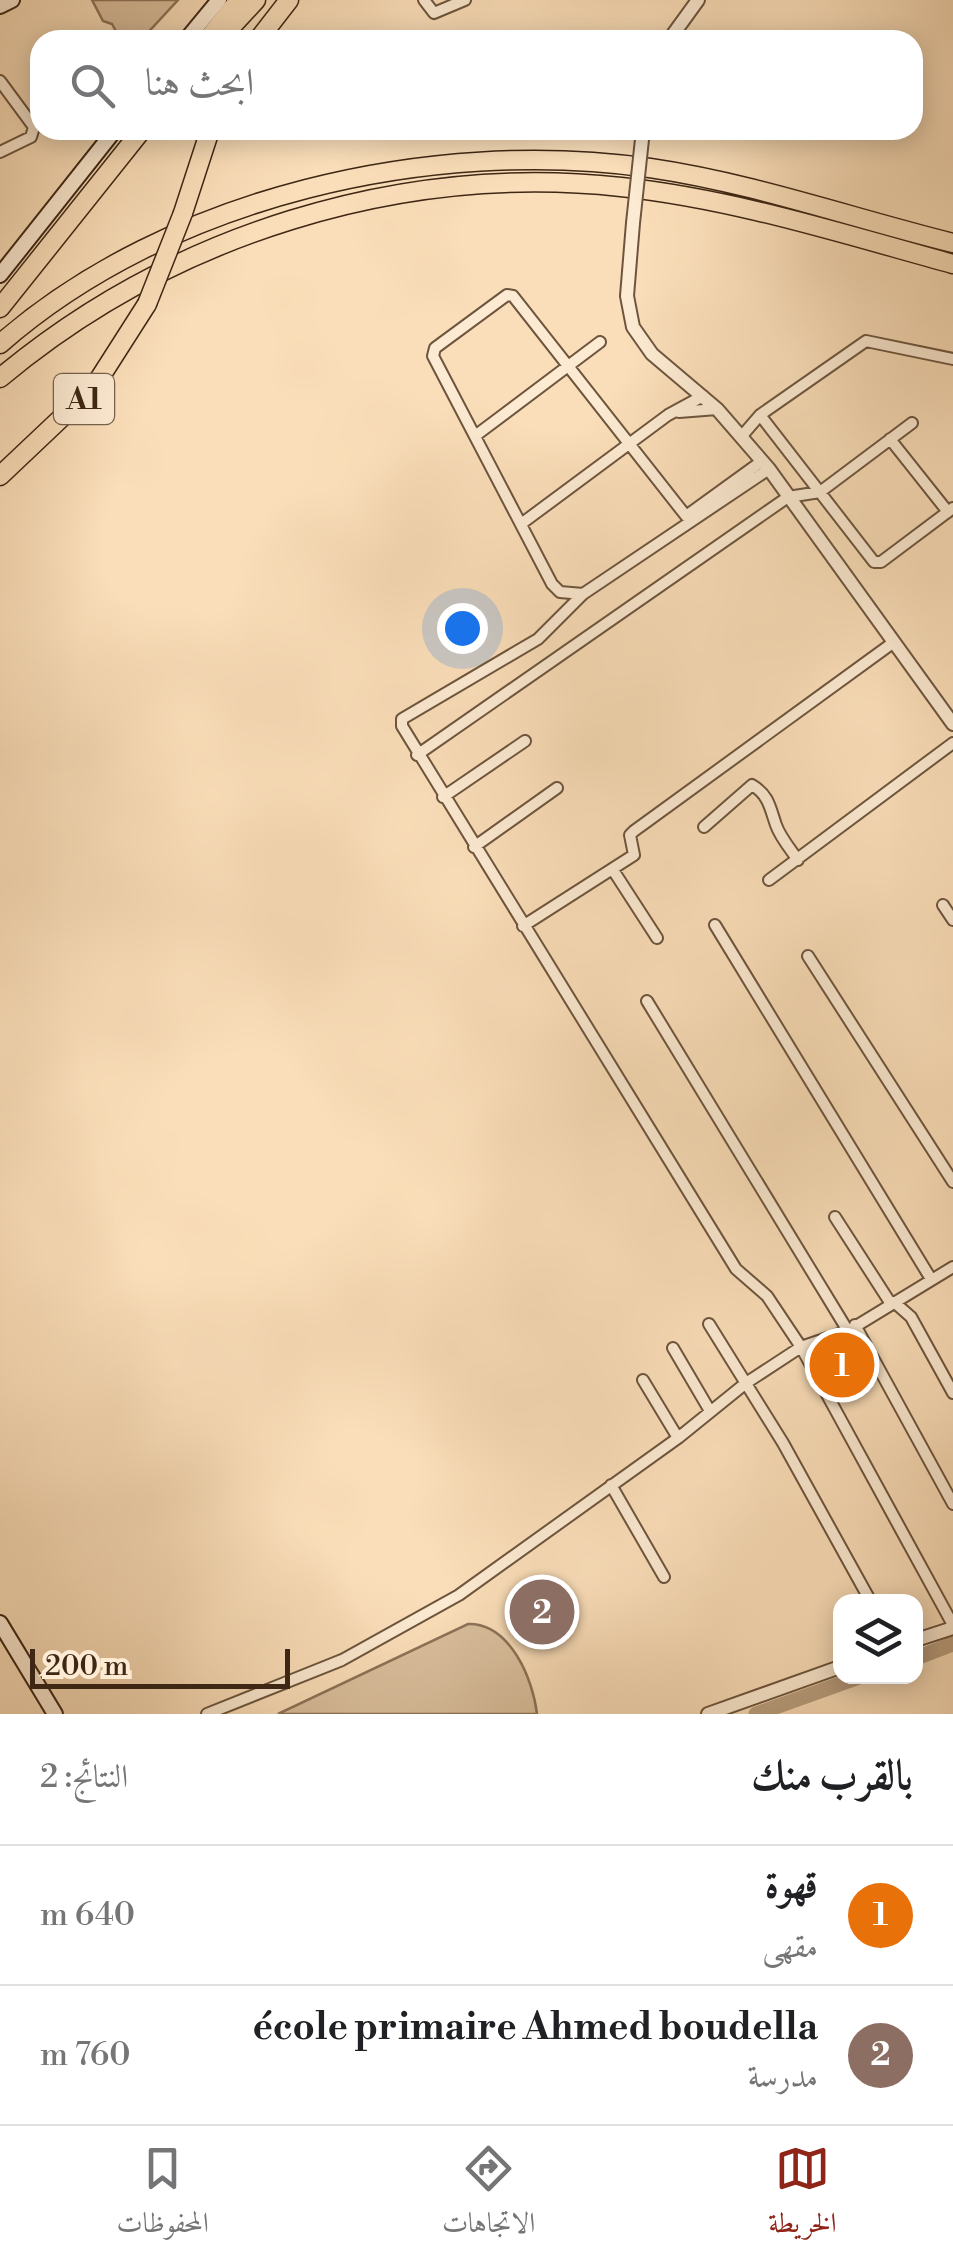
<!DOCTYPE html>
<html lang="ar">
<head>
<meta charset="utf-8">
<style>
  body { margin:0; font-family:"Libre Bodoni",Amiri,serif; background:#f6f6f6; color:#202124; direction:rtl }
  .controls { position:absolute; right:30px; bottom:30px; display:grid; overflow:hidden; border-radius:20px; box-shadow:0 5px 25px #0003 }
  .controls button { width:90px; height:90px; display:grid; place-items:center; padding:0; border:0; border-bottom:2px solid #e0e0e0; background:#fff; color:#202124; font:50px sans-serif }
  .scale { position:absolute; left:30px; bottom:25px; width:260px; box-sizing:border-box; padding-left:10px; border:5px solid #3e2714; border-top:0; font-size:28px; line-height:35px; white-space:nowrap; color:#3e2714; -webkit-text-stroke:8px #fcead2; paint-order:stroke }
  .you { position:absolute; left:462px; top:628px; width:35px; height:35px; margin:-25px; border:8px solid #fff; border-radius:50%; background:#1a73e8; box-shadow:0 0 0 15px #1a73e833 }
  .badge { display:grid; place-items:center; width:65px; height:65px; border-radius:50%; background:#8f2418; color:#fff; font-size:32px; font-weight:700 }
  .pin { position:absolute; translate:-50% -50%; border:5px solid #fff; box-shadow:0 2px 10px #0006 }
  .list { margin:0; padding:0; list-style:none }
  h2 { display:flex; justify-content:space-between; align-items:center; height:130px; margin:0; padding:0 40px; font-size:42px }
  h2 small { font-size:32px; font-weight:400; color:#757577 }
  .list li { display:grid; grid-template-columns:65px 1fr auto; gap:30px; align-items:center; box-sizing:border-box; height:140px; padding:0 40px; border-top:2px solid #e0e0e0 }
  .list b { display:block; font-size:38px; white-space:nowrap }
  .list p { margin:0; font-size:32px; white-space:nowrap; color:#757577 }
  .list em { font-size:32px; font-style:normal; color:#757577 }
  .icon { flex:none; width:55px; height:55px; fill:none; stroke:currentColor; stroke-width:2; stroke-linecap:round; stroke-linejoin:round }
  .map { position:relative; flex:none; width:953px; height:1714px; overflow:hidden; direction:ltr }
  .search { position:absolute; background:#fff; box-shadow:0 5px 25px #0003; left:30px; right:30px; top:30px; height:110px; display:flex; align-items:center; gap:25px; box-sizing:border-box; padding:0 35px; border-radius:30px; color:#757577; font-size:38px }
  .sheet { height:410px; background:#fff }
  nav { display:flex; justify-content:space-around; align-items:center; box-sizing:border-box; height:140px; border-top:2px solid #e0e0e0; background:#fff; font-size:28px; color:#757577 }
  nav a { display:grid; justify-items:center; gap:5px }
  nav .on { color:#8f2418 }
  .map>svg:first-child { display:block }
  .grass { fill:#dabf9d; stroke:#8c7358; stroke-width:2.5 }
  .lines { fill:none; stroke-linecap:round; stroke-linejoin:round }
  .river { stroke:#baa081; stroke-width:15 }
  .minor-casing { stroke:#6d553d; stroke-width:14 }
  .tertiary-casing { stroke:#6d553d; stroke-width:16 }
  .secondary-casing { stroke:#3e2714; stroke-width:18 }
  .motorway-casing { stroke:#3e2714; stroke-width:21 }
  .minor { stroke:#fcead2; stroke-width:10 }
  .tertiary { stroke:#fcead2; stroke-width:12 }
  .secondary { stroke:#fcead2; stroke-width:14 }
  .motorway { stroke:#fadeb9; stroke-width:18 }
  .tertiary-bridge-casing { stroke:#6d553d; stroke-width:16; stroke-linecap:butt }
  .motorway-bridge-casing { stroke:#3e2714; stroke-width:21; stroke-linecap:butt }
  .tertiary-bridge { stroke:#fcead2; stroke-width:12 }
  .motorway-bridge { stroke:#fadeb9; stroke-width:18 }
  .labels { text-anchor:middle; stroke-width:8; stroke-linejoin:round; paint-order:stroke }
  .shield { fill:#fcead2; stroke:#77624d; stroke-width:2.5 }
  .shield-label { font-size:30px; font-weight:bold; fill:#3e2714 }
</style>
</head>
<body>
<div class="map">
<svg width="953" height="1714" viewBox="0 0 953 1714">
  <rect width="100%" height="100%" fill="#fadeb9"/>
  <filter id="stains"><feTurbulence type="fractalNoise" baseFrequency=".002" numOctaves="4"/><feColorMatrix values="0 0 0 0 .2 0 0 0 0 .09 0 0 0 0 .02 0 0 0 .5 -.17"/></filter>
  <radialGradient id="worn" r=".72"><stop offset=".6" stop-color="#630" stop-opacity="0"/><stop offset="1" stop-color="#630" stop-opacity=".3"/></radialGradient>
  <!-- grass -->
  <path class="grass" d="M 92,0 L 178,0 L 141,40 L 121,40 L 112,24 L 103,21 Z
    M 468,1624 C 510,1623 533,1679 537,1714 L 278,1714 Z"/>
  <g class="lines">
    <!-- river -->
    <path class="river" d="M 916,1658 L 953,1644
      M 756,1714 L 862,1676"/>
    <defs>
      <path id="minor" d="M 424,0 L 434,13 L 465,0
        M 0,81 L 34,127 L 31,137 L 0,152
        M 679,412 L 717,409
        M 760,415 L 874,562 L 881,562 L 953,508
        M 475,436 L 600,342
        M 741,437 L 760,415 L 866,341 L 953,359
        M 890,439 L 948,512
        M 769,469 L 583,594 L 538,639 L 402,719 L 402,726 L 736,1269 L 767,1296 L 801,1347 L 953,1625
        M 521,524 L 668,415 L 703,396
        M 583,594 L 560,592 L 552,584 L 433,356 L 435,348 L 507,295 L 513,296 L 686,516 L 762,461
        M 417,755 L 788,497 L 820,492 L 912,423
        M 443,797 L 525,741
        M 704,827 L 752,785 C 769,795 770,808 776,825 C 780,837 791,850 798,860
        M 474,847 L 557,788
        M 613,870 L 657,938
        M 769,880 L 953,743
        M 943,905 L 953,920
        M 715,925 L 931,1279
        M 523,926 L 634,855 L 630,835 L 634,831 L 894,642
        M 808,956 L 953,1182
        M 647,1001 L 848,1331
        M 835,1217 L 891,1304
        M 894,1302 L 911,1317 L 953,1393
        M 709,1324 L 783,1443 L 871,1602
        M 855,1325 L 953,1504
        M 673,1348 L 710,1411
        M 643,1380 L 678,1438
        M 611,1485 L 664,1577
        M 207,1714 L 342,1660 L 459,1595 L 678,1438 L 746,1383 L 801,1347 L 848,1331 L 953,1267"/>
      <path id="tertiary" d="M 669,40 L 698,0
        M 633,223 L 627,296 L 633,327 L 652,354 L 717,409 L 769,469 L 953,724
        M 916,1640 L 953,1628
        M 708,1714 L 840,1667"/>
      <path id="secondary" d="M 0,6 L 12,0
        M 186,40 L 219,0
        M 0,275 L 115,130
        M 0,1623 L 55,1714"/>
      <path id="motorway" d="M 207,40 L 239,0
        M 219,40 L 256,0
        M 258,40 L 289,0
        M 183,213 L 210,130
        M 0,308 L 142,130
        M 0,344 C 169,196 432,137 650,168 C 753,183 852,218 953,243
        M 0,378 C 171,235 399,163 621,187 C 734,199 843,234 953,264
        M 0,476 L 94,387 L 147,304"/>
    </defs>
    <!-- minor casing -->
    <use href="#minor" class="minor-casing"/>
    <!-- tertiary casing -->
    <use href="#tertiary" class="tertiary-casing"/>
    <!-- secondary casing -->
    <use href="#secondary" class="secondary-casing"/>
    <!-- motorway casing -->
    <use href="#motorway" class="motorway-casing"/>
    <!-- minor -->
    <use href="#minor" class="minor"/>
    <!-- tertiary -->
    <use href="#tertiary" class="tertiary"/>
    <!-- secondary -->
    <use href="#secondary" class="secondary"/>
    <!-- motorway -->
    <use href="#motorway" class="motorway"/>
    <defs>
      <path id="tertiary-bridge" d="M 633,223 L 643,130"/>
      <path id="motorway-bridge" d="M 147,304 L 183,213"/>
    </defs>
    <!-- tertiary-bridge casing -->
    <use href="#tertiary-bridge" class="tertiary-bridge-casing"/>
    <!-- motorway-bridge casing -->
    <use href="#motorway-bridge" class="motorway-bridge-casing"/>
    <!-- tertiary-bridge -->
    <use href="#tertiary-bridge" class="tertiary-bridge"/>
    <!-- motorway-bridge -->
    <use href="#motorway-bridge" class="motorway-bridge"/>
  </g>
  <g class="labels">
    <!-- shield labels -->
    <rect class="shield" x="54" y="374" width="60" height="50" rx="8"/>
    <g class="shield-label">
      <text x="84" y="409">A1</text>
    </g>
  </g>
  <rect width="100%" height="100%" filter="url(#stains)"/>
  <rect width="100%" height="100%" fill="url(#worn)"/>
</svg>
<div class="controls">
<button><svg class="icon" aria-label="layers" viewBox="0 0 24 24"><path d="M12 4l9 5-9 5-9-5zM3 14l9 5 9-5"/></svg></button>
</div>
<div class="scale">200 m</div>
<div class="you"></div>
<div class="pin badge" style="left:842px;top:1365px;background:#e8710a">1</div>
<div class="pin badge" style="left:542px;top:1612px;background:#8d6e63">2</div>
<div class="search"><svg class="icon" aria-label="search" viewBox="0 0 24 24"><circle cx="10" cy="10" r="6"/><path d="M15 15l6 6"/></svg>ابحث هنا</div>
</div>
<section class="sheet">
<h2>بالقرب منك<small>النتائج: 2</small></h2>
<ul class="list">
<li><span class="badge" style="background:#e8710a">1</span><div><b>قهوة</b><p>مقهى</p></div><em>640 m</em></li>
<li><span class="badge" style="background:#8d6e63">2</span><div><b>école primaire Ahmed boudella</b><p>مدرسة</p></div><em>760 m</em></li>
</ul>
</section>
<nav>
<a class="on"><svg class="icon" aria-label="map" viewBox="0 0 24 24"><path d="M3 6l6-2 6 2 6-2v14l-6 2-6-2-6 2zM9 4v14M15 6v14"/></svg>الخريطة</a>
<a><svg class="icon" aria-label="directions" viewBox="0 0 24 24"><path d="M12 3l9 9-9 9-9-9zM9 14v-3h6M13 9l2 2-2 2"/></svg>الاتجاهات</a>
<a><svg class="icon" aria-label="saved" viewBox="0 0 24 24"><path d="M7 4h10v16l-5-4-5 4z"/></svg>المحفوظات</a>
</nav>
</body>
</html>
